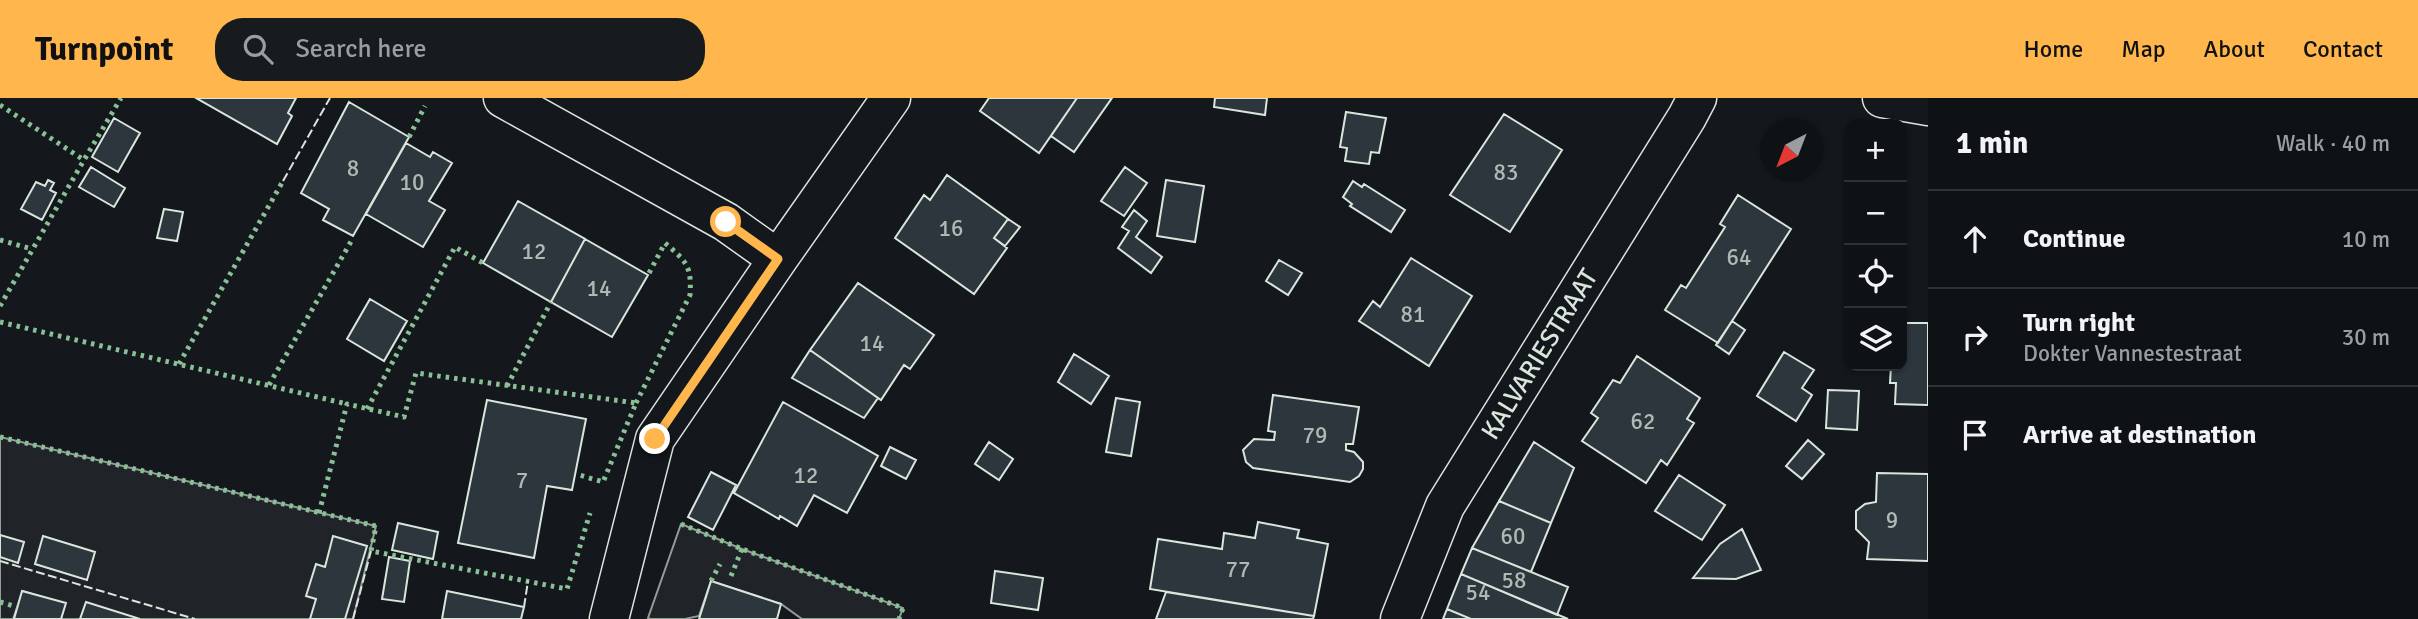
<!DOCTYPE html>
<html lang="en">
<head>
<meta charset="utf-8">
<style>
  body { margin:0; font-family:Signika,sans-serif; background:#181b1e; color:#f1f3f6 }
  .controls { position:absolute; right:21px; top:21px; display:grid; overflow:hidden; border-radius:14px; box-shadow:0 2px 5px #0004 }
  .controls button { width:63px; height:63px; display:grid; place-items:center; padding:0; border:0; border-bottom:2px solid #2f3234; background:#0f1215; color:#f1f3f6; font:35px sans-serif }
  .compass { position:absolute; left:1760px; top:21px; width:63px; height:63px; border-radius:50%; background:#0f1215; box-shadow:0 2px 5px #0004; rotate:222deg }
  .stop { position:absolute; width:21px; height:21px; margin:-16px; border:5px solid #ffb74d; border-radius:50%; background:#fff }
  .stop.end { background:#ffb74d; border-color:#fff; box-shadow:0 2px 7px #0008 }
  .list { margin:0; padding:0; list-style:none }
  h2 { display:flex; justify-content:space-between; align-items:center; height:91px; margin:0; padding:0 28px; font-size:30px }
  h2 small { font-size:23px; font-weight:400; color:#9b9ea0 }
  .list li { display:grid; grid-template-columns:46px 1fr auto; gap:21px; align-items:center; box-sizing:border-box; height:98px; padding:0 28px; border-top:2px solid #2f3234 }
  .list b { display:block; font-size:26px; white-space:nowrap }
  .list p { margin:0; font-size:23px; white-space:nowrap; color:#9b9ea0 }
  .list em { font-size:23px; font-style:normal; color:#9b9ea0 }
  .icon { flex:none; width:38px; height:38px; fill:none; stroke:currentColor; stroke-width:2; stroke-linecap:round; stroke-linejoin:round }
  .map { position:relative; flex:none; width:1928px; height:521px; overflow:hidden }
  header { display:flex; align-items:center; gap:42px; box-sizing:border-box; height:98px; padding:0 35px; background:#ffb74d; color:#111 }
  header strong { font-size:33px }
  nav { display:flex; gap:38px; margin-inline-start:auto; font-size:24px }
  .search { width:490px; height:63px; background:#181b1e; display:flex; align-items:center; gap:18px; box-sizing:border-box; padding:0 24px; border-radius:28px; color:#9b9ea0; font-size:26px }
  main { display:flex }
  aside { flex:1; background:#0f1215 }
  .map>svg:first-child { display:block }
  .green { fill:#202428; stroke:#939e99; stroke-width:2 }
  .building { fill:#2c363c; stroke:#d8e6dc; stroke-width:2 }
  .lines { fill:none; stroke-linecap:round; stroke-linejoin:round }
  .minor-casing { stroke:#d8e6dc; stroke-width:41 }
  .minor { stroke:#14181c; stroke-width:38 }
  .hedge { stroke:#8ac095; stroke-width:5; stroke-dasharray:3.5 5; stroke-linecap:butt }
  .fence { stroke:#d8e6dc; stroke-width:2; stroke-dasharray:9 3.5; stroke-linecap:butt }
  .route { stroke:#ffb74d; stroke-width:9 }
  .labels { text-anchor:middle; stroke-width:5; stroke-linejoin:round; paint-order:stroke }
  .number-label { font-size:23px; fill:#adbab4 }
  .street-label { font-size:26px; fill:#d8e6dc; stroke:#14181c }
</style>
</head>
<body>
<header>
<strong>Turnpoint</strong>
<div class="search"><svg class="icon" aria-label="search" viewBox="0 0 24 24"><circle cx="10" cy="10" r="6"/><path d="M15 15l6 6"/></svg>Search here</div>
<nav><a>Home</a><a>Map</a><a>About</a><a>Contact</a></nav>
</header>
<main>
<div class="map">
<svg width="1928" height="521" viewBox="0 0 1928 521">
  <rect width="100%" height="100%" fill="#14181c"/>
  <!-- green -->
  <path class="green" d="M 0,339 L 376,428 L 353,521 L 61,521 L 65,506 L 23,493 L 13,521 L 0,521 Z
    M 681,426 L 742,451 L 903,510 L 899,521 L 802,521 L 781,506 L 711,483 L 699,518 L 685,521 L 650,521 L 648,520 Z"/>
  <!-- building -->
  <path class="building" d="M 196,0 L 296,0 L 288,15 L 292,18 L 277,46 Z
    M 989,0 L 1077,0 L 1039,55 L 980,13 Z
    M 1077,0 L 1112,0 L 1074,54 L 1051,38 Z
    M 1215,0 L 1267,0 L 1265,17 L 1214,9 Z
    M 349,4 L 409,39 L 353,138 L 323,122 L 329,111 L 301,95 Z
    M 1346,14 L 1386,20 L 1379,55 L 1371,54 L 1369,66 L 1345,63 L 1347,50 L 1340,49 Z
    M 1504,16 L 1562,52 L 1510,134 L 1450,97 Z
    M 114,20 L 140,35 L 118,74 L 92,59 Z
    M 406,45 L 430,59 L 433,54 L 452,65 L 429,103 L 445,112 L 423,149 L 366,116 Z
    M 91,69 L 125,90 L 114,109 L 79,89 Z
    M 1125,69 L 1147,85 L 1124,118 L 1101,103 Z
    M 947,77 L 1008,121 L 994,140 L 1007,150 L 974,196 L 895,140 L 924,97 L 930,102 Z
    M 48,82 L 54,85 L 50,92 L 56,95 L 42,122 L 21,111 L 36,84 L 45,88 Z
    M 1166,82 L 1204,88 L 1195,144 L 1157,138 Z
    M 1353,83 L 1362,89 L 1364,86 L 1405,112 L 1391,134 L 1350,108 L 1352,106 L 1343,99 Z
    M 1738,97 L 1791,131 L 1718,245 L 1665,212 L 1681,187 L 1686,190 L 1725,129 L 1720,126 Z
    M 518,103 L 585,141 L 551,204 L 483,165 Z
    M 164,111 L 183,114 L 177,143 L 157,140 Z
    M 1134,112 L 1147,123 L 1136,139 L 1162,159 L 1151,175 L 1118,150 L 1129,133 L 1122,129 Z
    M 1008,121 L 1020,129 L 1005,148 L 994,140 Z
    M 585,141 L 648,177 L 612,239 L 551,204 Z
    M 1411,160 L 1472,198 L 1429,268 L 1359,223 L 1373,203 L 1380,209 Z
    M 1279,162 L 1302,175 L 1288,197 L 1266,183 Z
    M 858,185 L 934,237 L 910,271 L 904,267 L 881,302 L 810,252 Z
    M 370,201 L 407,223 L 384,263 L 347,241 Z
    M 1902,208 L 1904,208 L 1904,225 L 1928,225 L 1928,307 L 1895,306 L 1896,285 L 1890,285 L 1891,268 L 1902,268 Z
    M 1732,223 L 1745,232 L 1729,256 L 1716,247 Z
    M 810,252 L 878,300 L 864,320 L 792,280 Z
    M 1784,254 L 1814,272 L 1802,290 L 1812,297 L 1796,323 L 1757,298 Z
    M 1074,256 L 1109,278 L 1091,306 L 1058,284 Z
    M 1637,258 L 1700,300 L 1687,321 L 1694,325 L 1667,367 L 1661,362 L 1646,385 L 1582,343 L 1598,320 L 1591,315 L 1613,282 L 1620,285 Z
    M 1828,292 L 1859,293 L 1857,332 L 1826,330 Z
    M 1273,297 L 1359,309 L 1353,346 L 1346,346 L 1346,352 L 1354,354 L 1363,364 L 1363,371 L 1359,378 L 1350,384 L 1253,370 L 1246,364 L 1243,352 L 1254,341 L 1274,342 L 1275,334 L 1268,333 Z
    M 1116,300 L 1140,304 L 1131,358 L 1106,354 Z
    M 487,302 L 586,321 L 572,392 L 547,388 L 534,460 L 458,445 Z
    M 783,304 L 878,358 L 847,415 L 814,397 L 797,428 L 780,418 L 779,421 L 734,395 Z
    M 1808,342 L 1824,356 L 1802,381 L 1786,368 Z
    M 989,344 L 1013,361 L 999,382 L 975,366 Z
    M 1534,344 L 1574,370 L 1551,425 L 1499,403 Z
    M 890,349 L 916,362 L 906,381 L 881,368 Z
    M 711,374 L 736,387 L 713,432 L 688,419 Z
    M 1877,375 L 1928,376 L 1928,463 L 1867,461 L 1869,444 L 1856,431 L 1856,413 L 1865,406 L 1876,404 Z
    M 1679,377 L 1725,407 L 1702,442 L 1655,413 Z
    M 1499,403 L 1551,425 L 1531,474 L 1472,450 Z
    M 1258,424 L 1299,432 L 1297,440 L 1328,446 L 1314,518 L 1150,491 L 1158,441 L 1222,451 L 1224,435 L 1255,440 Z
    M 398,425 L 438,434 L 433,461 L 392,452 Z
    M 1742,431 L 1761,472 L 1736,481 L 1693,480 L 1720,446 Z
    M 0,437 L 24,444 L 18,465 L 0,459 Z
    M 43,438 L 95,454 L 87,482 L 35,466 Z
    M 333,438 L 367,448 L 345,521 L 310,521 L 316,501 L 306,498 L 316,466 L 325,469 Z
    M 1472,450 L 1568,489 L 1557,517 L 1461,476 Z
    M 389,459 L 410,463 L 404,504 L 382,501 Z
    M 995,473 L 1043,480 L 1038,512 L 991,505 Z
    M 1461,476 L 1568,521 L 1471,521 L 1447,511 Z
    M 711,483 L 781,506 L 777,521 L 699,521 Z
    M 22,493 L 66,505 L 61,521 L 14,521 Z
    M 447,493 L 524,509 L 521,521 L 442,521 Z
    M 1166,494 L 1314,518 L 1313,521 L 1156,521 Z
    M 86,504 L 140,521 L 80,521 Z
    M 1447,511 L 1471,521 L 1443,521 Z"/>
  <g class="lines">
    <defs>
      <path id="minor" d="M 503,0 L 726,124 L 778,161
        M 1882,0 L 1928,8
        M 609,521 L 655,341 L 778,161 L 891,0
        M 1400,521 L 1445,408 L 1687,19 L 1697,0"/>
    </defs>
    <!-- minor casing -->
    <use href="#minor" class="minor-casing"/>
    <!-- minor -->
    <use href="#minor" class="minor"/>
    <!-- hedge -->
    <path class="hedge" d="M 0,7 L 84,62 L 121,0
      M 409,39 L 425,8
      M 0,142 L 32,151
      M 0,208 L 84,62
      M 0,224 L 347,306
      M 179,266 L 283,83
      M 269,287 L 353,140
      M 507,288 L 551,204
      M 636,305 L 690,197 C 692,168 686,163 665,145 L 648,177
      M 367,311 L 455,149 L 483,165
      M 0,339 L 376,428 L 371,453 L 567,491 L 590,415
      M 319,415 L 347,306 L 404,319 L 416,275 L 636,305 L 603,384 L 576,376
      M 681,426 L 742,451 L 903,510 L 899,521
      M 731,478 L 742,451
      M 711,483 L 720,466
      M 0,504 L 17,509"/>
    <!-- fence -->
    <path class="fence" d="M 283,83 L 330,0
      M 0,463 L 195,521
      M 524,509 L 528,483
      M 353,521 L 371,453"/>
  </g>
  <g class="lines">
    <!-- route -->
    <path class="route" d="M 655,341 L 778,161 L 726,124"/>
  </g>
  <g class="labels">
    <!-- number labels -->
    <g class="number-label">
      <text x="353" y="78">8</text>
      <text x="1506" y="82">83</text>
      <text x="412" y="92">10</text>
      <text x="951" y="138">16</text>
      <text x="534" y="161">12</text>
      <text x="1739" y="167">64</text>
      <text x="599" y="198">14</text>
      <text x="1413" y="224">81</text>
      <text x="872" y="253">14</text>
      <text x="1643" y="331">62</text>
      <text x="1315" y="345">79</text>
      <text x="806" y="385">12</text>
      <text x="522" y="390">7</text>
      <text x="1892" y="430">9</text>
      <text x="1513" y="446">60</text>
      <text x="1238" y="479">77</text>
      <text x="1514" y="490">58</text>
      <text x="1478" y="502">54</text>
    </g>
    <!-- street labels -->
    <g class="street-label">
      <text transform="translate(1539 256) rotate(-58)" y="9">KALVARIESTRAAT</text>
    </g>
  </g>
</svg>
<div class="controls">
<button>+</button>
<button>−</button>
<button><svg class="icon" aria-label="locate" viewBox="0 0 24 24"><circle cx="12" cy="12" r="6"/><path d="M12 2v4M12 18v4M2 12h4M18 12h4"/></svg></button>
<button><svg class="icon" aria-label="layers" viewBox="0 0 24 24"><path d="M12 4l9 5-9 5-9-5zM3 14l9 5 9-5"/></svg></button>
</div>
<svg class="compass" viewBox="-18 -18 36 36"><path d="M0-13l5 13h-10z" fill="#e53935"/><path d="M0 13l5-13h-10z" fill="#9b9ea0"/></svg>
<div class="stop" style="left:726px;top:124px"></div>
<div class="stop end" style="left:655px;top:341px"></div>
</div>
<aside>
<h2>1 min<small>Walk · 40 m</small></h2>
<ul class="list">
<li><svg class="icon" aria-label="ahead" viewBox="0 0 24 24"><path d="M12 20V5M6 11l6-6 6 6"/></svg><div><b>Continue</b></div><em>10 m</em></li>
<li><svg class="icon" aria-label="right" viewBox="0 0 24 24"><path d="M7 20v-9h11M14 6l5 5-5 5"/></svg><div><b>Turn right</b><p>Dokter Vannestestraat</p></div><em>30 m</em></li>
<li><svg class="icon" aria-label="arrive" viewBox="0 0 24 24"><path d="M6 21V4h12l-3 4 3 4H6"/></svg><div><b>Arrive at destination</b></div></li>
</ul>
</aside>
</main>
</body>
</html>
